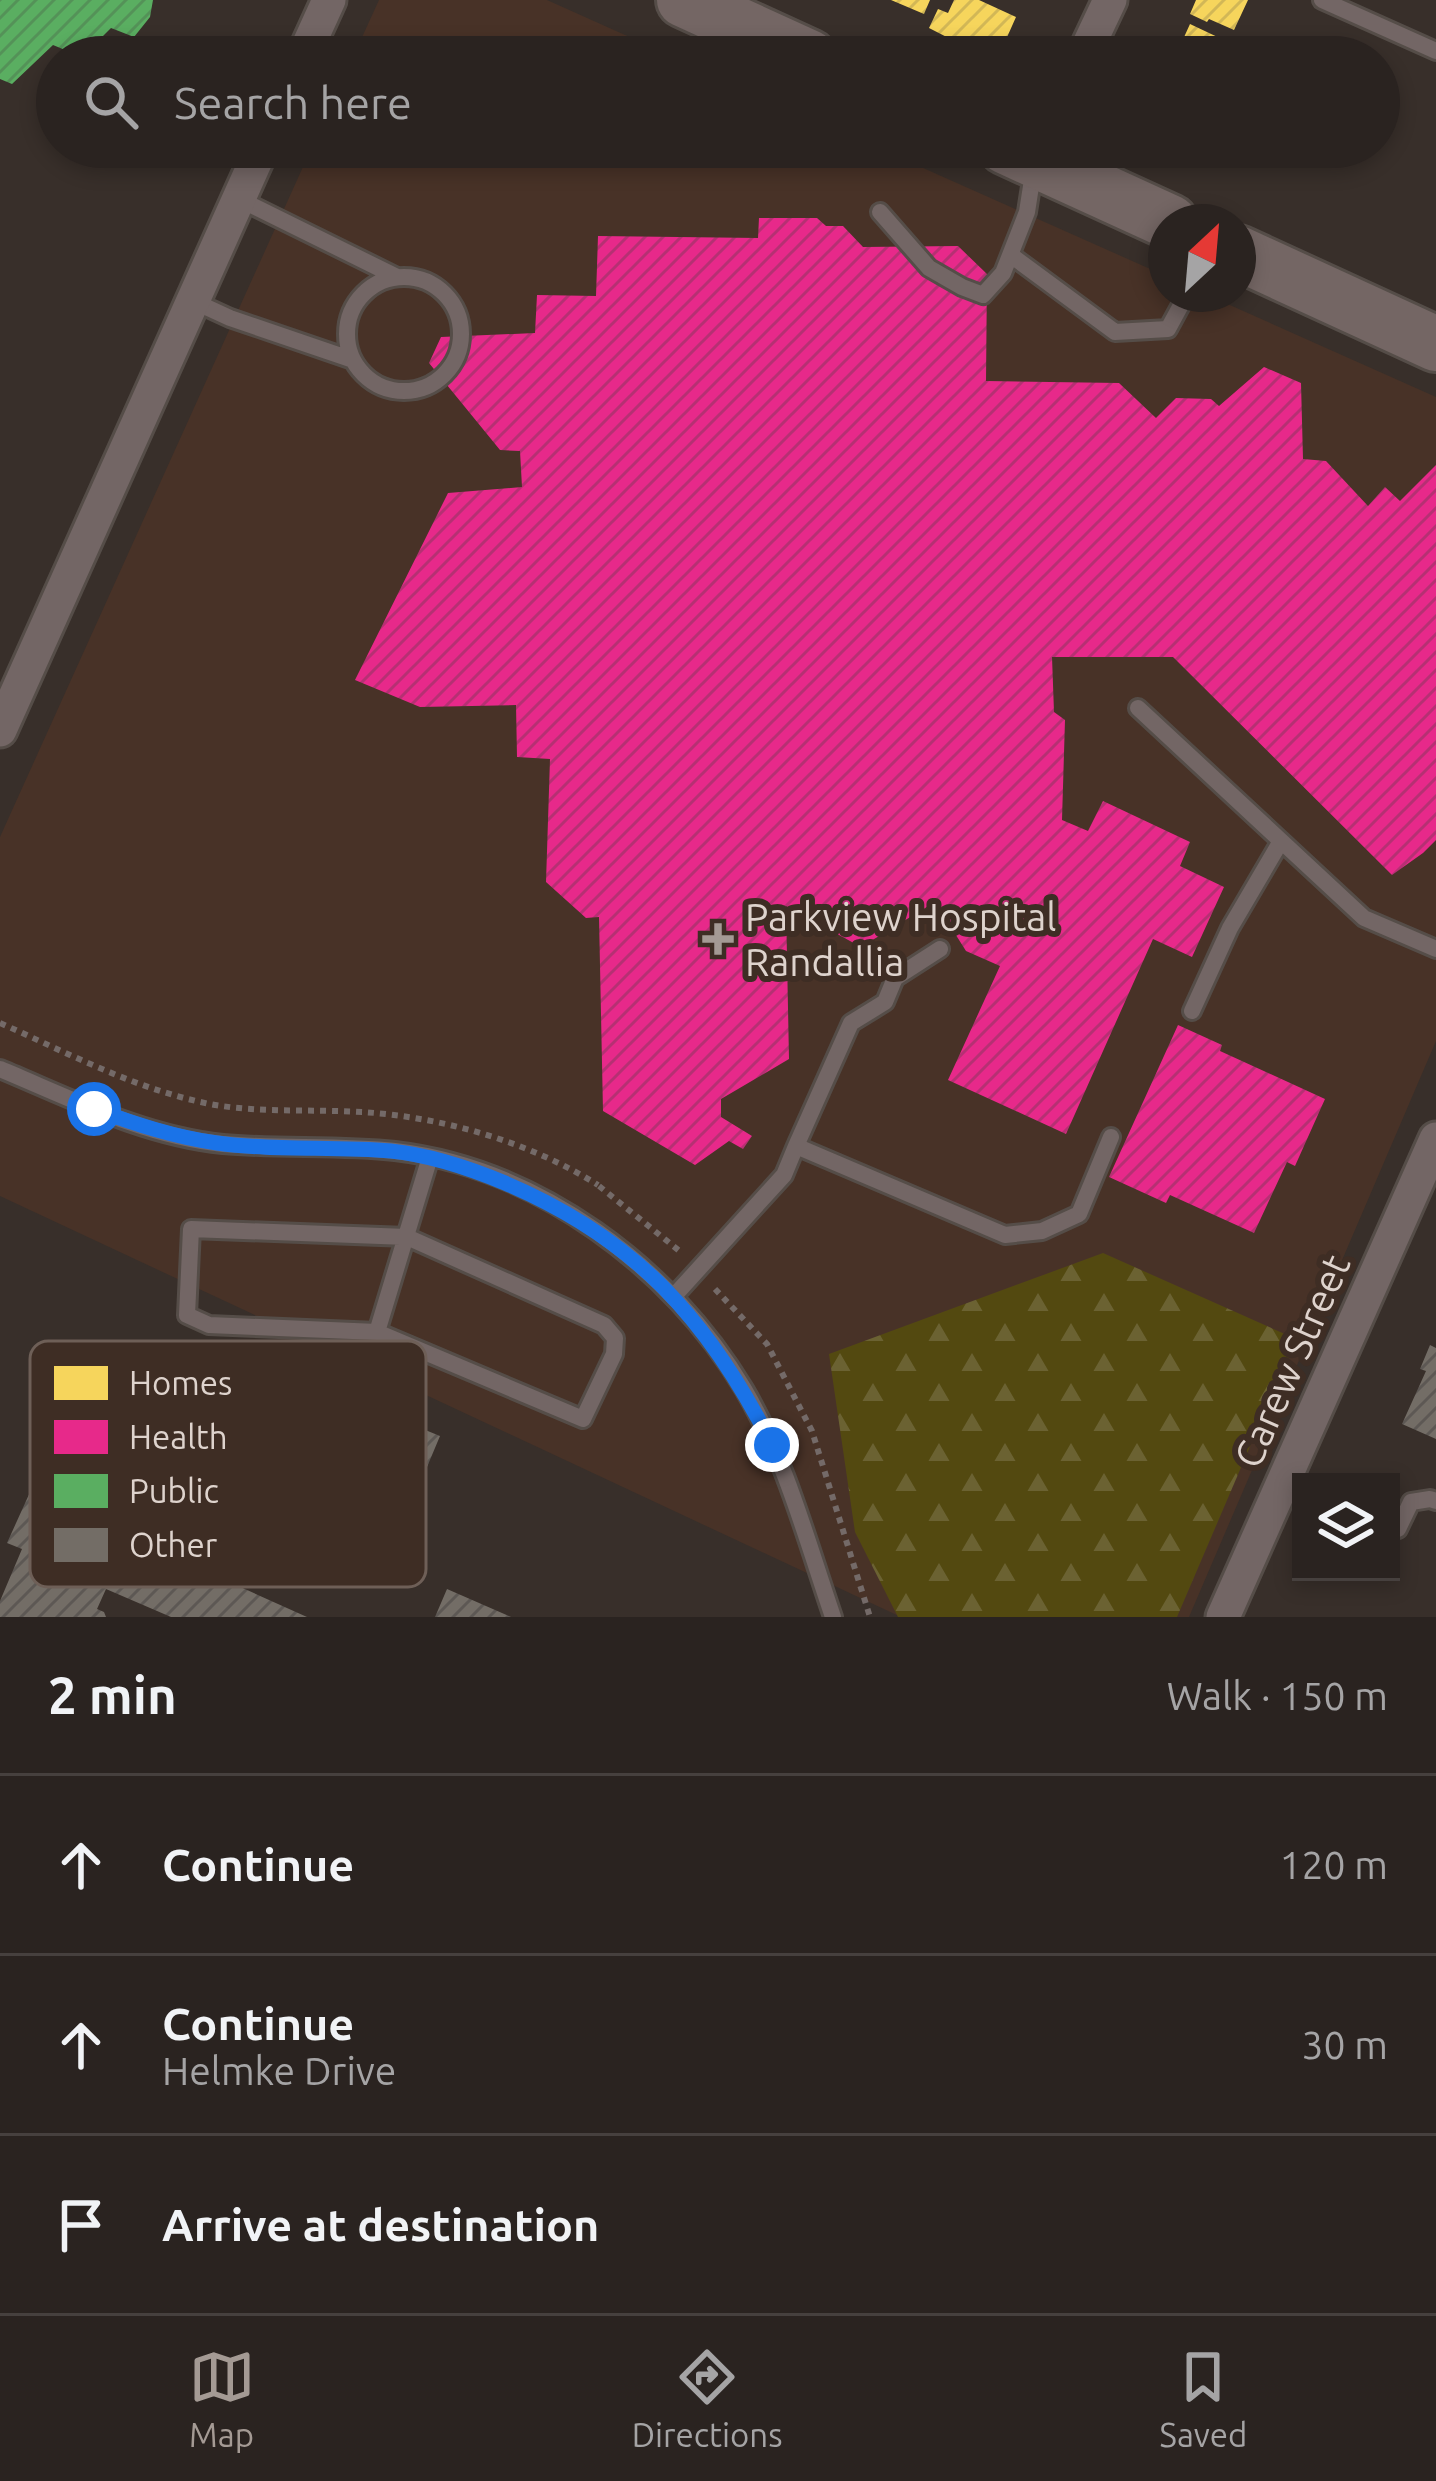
<!DOCTYPE html>
<html lang="en">
<head>
<meta charset="utf-8">
<style>
  body { margin:0; font-family:Ubuntu,sans-serif; background:#322b29; color:#f1f3f6 }
  .controls { position:absolute; right:36px; bottom:36px; display:grid; overflow:hidden; border-radius:0px; box-shadow:0 6px 18px #0003 }
  .controls button { width:108px; height:108px; display:grid; place-items:center; padding:0; border:0; border-bottom:3px solid #46403e; background:#2a2320; color:#f1f3f6; font:60px sans-serif }
  .compass { position:absolute; left:1148px; top:204px; width:108px; height:108px; border-radius:50%; background:#2a2320; box-shadow:0 6px 18px #0003; rotate:26deg }
  .stop { position:absolute; width:36px; height:36px; margin:-27px; border:9px solid #1a73e8; border-radius:50%; background:#fff }
  .stop.end { background:#1a73e8; border-color:#fff; box-shadow:0 3px 12px #0008 }
  .list { margin:0; padding:0; list-style:none }
  h2 { display:flex; justify-content:space-between; align-items:center; height:156px; margin:0; padding:0 48px; font-size:51px }
  h2 small { font-size:39px; font-weight:400; color:#a5a4a5 }
  .list li { display:grid; grid-template-columns:78px 1fr auto; gap:36px; align-items:center; box-sizing:border-box; height:180px; padding:0 48px; border-top:3px solid #46403e }
  .list b { display:block; font-size:45px; white-space:nowrap }
  .list p { margin:0; font-size:39px; white-space:nowrap; color:#a5a4a5 }
  .list em { font-size:39px; font-style:normal; color:#a5a4a5 }
  .icon { flex:none; width:66px; height:66px; fill:none; stroke:currentColor; stroke-width:2; stroke-linecap:round; stroke-linejoin:round }
  .map { position:relative; flex:none; width:1436px; height:1617px; overflow:hidden }
  .search { position:absolute; background:#2a2320; box-shadow:0 6px 18px #0003; left:36px; right:36px; top:36px; height:132px; display:flex; align-items:center; gap:30px; box-sizing:border-box; padding:0 42px; border-radius:66px; color:#a5a4a5; font-size:45px }
  .sheet { height:696px; background:#2a2320 }
  nav { display:flex; justify-content:space-around; align-items:center; box-sizing:border-box; height:168px; border-top:3px solid #46403e; background:#2a2320; font-size:33px; color:#a5a4a5 }
  nav a { display:grid; justify-items:center; gap:6px }
  nav .on { color:#a49a94 }
  .map>svg:first-child { display:block }
  .built { fill:#483227 }
  .forest { fill:url(#forest-firs) }
  .homes { fill:url(#homes-hatch) }
  .health { fill:url(#health-hatch) }
  .public { fill:url(#public-hatch) }
  .building { fill:url(#building-hatch) }
  .lines { fill:none; stroke-linecap:round; stroke-linejoin:round }
  .service-casing { stroke:#554d48; stroke-width:22 }
  .minor-casing { stroke:#554d48; stroke-width:39 }
  .primary-casing { stroke:#554d48; stroke-width:60 }
  .path { stroke:#746a68; stroke-width:6; stroke-dasharray:6 6; stroke-linecap:butt }
  .service { stroke:#736665; stroke-width:16 }
  .minor { stroke:#736665; stroke-width:33 }
  .primary { stroke:#746664; stroke-width:54 }
  .route { stroke:#1a73e8; stroke-width:15 }
  .poi-dot { fill:#a49a94; stroke:#3e2d24; stroke-width:4.5 }
  .labels { text-anchor:middle; stroke-width:12; stroke-linejoin:round; paint-order:stroke }
  .poi-label { font-size:39px; fill:#ded3cd; stroke:#3e2d24; text-anchor:start }
  .street-label { font-size:39px; fill:#ded3cd; stroke:#3e2d24 }
  .key { fill:#3e2d24; stroke:#6e5f57; stroke-width:3 }
  .key-label { font-size:33px; fill:#ded3cd }
</style>
</head>
<body>
<div class="map">
<svg width="1436" height="1617" viewBox="0 0 1436 1617">
  <defs>
    <pattern id="forest-firs" width="22" height="20" patternUnits="userSpaceOnUse" patternTransform="scale(3)"><rect width="22" height="20" fill="#534910"/><path d="M5 1l3.5 6h-7zM16 11l3.5 6h-7z" fill="#6b6232"/></pattern>
    <pattern id="homes-hatch" width="6" height="6" patternUnits="userSpaceOnUse" patternTransform="scale(3)"><rect width="6" height="6" fill="#f6d55c"/><path d="M-1 1l2-2M0 6l6-6M5 7l2-2" fill="none" stroke="#d2b756"/></pattern>
    <pattern id="health-hatch" width="6" height="6" patternUnits="userSpaceOnUse" patternTransform="scale(3)"><rect width="6" height="6" fill="#e7298a"/><path d="M-1 1l2-2M0 6l6-6M5 7l2-2" fill="none" stroke="#b63073"/></pattern>
    <pattern id="public-hatch" width="6" height="6" patternUnits="userSpaceOnUse" patternTransform="scale(3)"><rect width="6" height="6" fill="#5aae61"/><path d="M-1 1l2-2M0 6l6-6M5 7l2-2" fill="none" stroke="#549258"/></pattern>
    <pattern id="building-hatch" width="6" height="6" patternUnits="userSpaceOnUse" patternTransform="scale(3)"><rect width="6" height="6" fill="#736d66"/><path d="M-1 1l2-2M0 6l6-6M5 7l2-2" fill="none" stroke="#5d5854"/></pattern>
  </defs>
  <rect width="100%" height="100%" fill="#382f2a"/>
  <!-- built -->
  <path class="built" d="M 379,0 L 547,0 L 674,57 L 353,57 Z
    M 312,147 L 876,147 L 1166,276 L 1166,294 L 1205,294 L 1436,397 L 1436,1041 L 1189,1617 L 901,1617 L 0,1196 L 0,837 Z"/>
  <!-- forest -->
  <path class="forest" d="M 1103,1253 L 1296,1339 L 1177,1617 L 898,1617 L 855,1532 L 829,1354 Z"/>
  <!-- homes -->
  <path class="homes" d="M 891,0 L 930,0 L 924,14 Z
    M 954,0 L 979,0 L 1016,17 L 1004,44 L 1012,48 L 1007,57 L 995,57 L 978,49 L 976,52 L 929,28 L 938,9 L 948,13 Z
    M 1196,0 L 1248,0 L 1234,30 L 1209,19 L 1207,22 L 1190,14 Z
    M 1190,24 L 1226,41 L 1218,57 L 1175,57 Z"/>
  <!-- health -->
  <path class="health" d="M 759,218 L 817,218 L 826,226 L 843,226 L 863,247 L 958,246 L 987,274 L 986,381 L 1119,383 L 1156,418 L 1176,398 L 1211,399 L 1219,406 L 1264,367 L 1301,383 L 1303,459 L 1326,461 L 1368,506 L 1385,487 L 1400,501 L 1436,465 L 1436,840 L 1423,853 L 1392,875 L 1173,657 L 1052,657 L 1054,712 L 1065,720 L 1062,820 L 1088,831 L 1103,801 L 1190,842 L 1180,866 L 1224,887 L 1192,957 L 1153,939 L 1066,1134 L 948,1080 L 1000,966 L 966,951 L 935,902 L 861,947 L 786,906 L 789,1059 L 721,1099 L 721,1117 L 752,1136 L 743,1149 L 729,1141 L 695,1165 L 603,1111 L 599,917 L 586,918 L 546,882 L 550,759 L 517,757 L 516,705 L 420,707 L 355,680 L 448,493 L 522,487 L 520,451 L 500,450 L 429,363 L 441,337 L 535,333 L 537,295 L 596,296 L 598,236 L 758,238 Z
    M 1178,1025 L 1222,1045 L 1220,1051 L 1325,1099 L 1295,1166 L 1287,1162 L 1254,1233 L 1170,1195 L 1166,1203 L 1109,1177 Z"/>
  <!-- public -->
  <path class="public" d="M 0,0 L 153,0 L 150,17 L 134,37 L 111,28 L 82,57 L 53,45 L 12,84 L 0,79 Z"/>
  <!-- building -->
  <path class="building" d="M 1430,1345 L 1436,1348 L 1436,1439 L 1402,1424 L 1426,1371 L 1420,1369 Z
    M 364,1405 L 440,1436 L 414,1498 L 339,1467 Z
    M 62,1460 L 87,1471 L 85,1476 L 121,1493 L 104,1534 L 126,1544 L 129,1537 L 307,1617 L 171,1617 L 106,1589 L 97,1609 L 104,1612 L 106,1617 L 0,1617 L 0,1601 L 22,1549 L 7,1543 L 31,1490 L 46,1497 Z
    M 447,1589 L 511,1617 L 435,1617 Z"/>
  <g class="lines">
    <defs>
      <path id="service" d="M 1322,0 L 1436,51
        M 239,199 L 397,277
        M 880,212 L 929,268 L 962,287 L 983,295 L 1003,273 L 1027,212 L 1034,167
        M 1012,256 L 1115,332 L 1168,329 L 1187,294
        M347 334a57 57 0 1 1 114 0a57 57 0 1 1-114 0Z
        M 193,301 L 230,318 L 353,360
        M 1138,708 L 1364,918 L 1436,949
        M 1192,1011 L 1230,928 L 1281,841
        M 0,1069 C 72,1099 144,1136 223,1144 C 280,1149 338,1145 395,1151 C 538,1168 671,1267 744,1389 C 785,1458 807,1541 833,1617
        M 796,1146 L 851,1023 L 885,1002 L 895,978 L 940,949
        M 674,1296 L 784,1175 L 796,1146 L 1005,1235 L 1042,1231 L 1079,1214 L 1111,1137
        M 377,1332 L 209,1325 L 187,1315 L 191,1229 L 407,1237 L 604,1325 L 615,1338 L 614,1354 L 583,1419 L 377,1332 L 430,1157
        M 1398,1529 L 1411,1502 L 1430,1499 L 1436,1501"/>
      <path id="minor" d="M 303,57 L 329,0
        M 1083,57 L 1110,0
        M 0,730 L 262,147
        M 1223,1617 L 1436,1139"/>
      <path id="primary" d="M 684,0 L 809,57
        M 1006,147 L 1170,222
        M 1238,253 L 1436,344"/>
    </defs>
    <!-- service casing -->
    <use href="#service" class="service-casing"/>
    <!-- minor casing -->
    <use href="#minor" class="minor-casing"/>
    <!-- primary casing -->
    <use href="#primary" class="primary-casing"/>
    <!-- path -->
    <path class="path" d="M 0,1023 C 70,1054 139,1091 215,1105 C 263,1113 313,1109 362,1112 C 442,1117 530,1142 598,1185
      M 599,1186 L 682,1253
      M 715,1289 L 767,1344 L 812,1431 L 870,1617"/>
    <!-- service -->
    <use href="#service" class="service"/>
    <!-- minor -->
    <use href="#minor" class="minor"/>
    <!-- primary -->
    <use href="#primary" class="primary"/>
  </g>
  <g class="lines">
    <!-- route -->
    <path class="route" d="M 94,1109 C 135,1124 174,1137 217,1143 C 274,1151 333,1146 391,1151 C 430,1155 469,1168 505,1183 C 635,1238 709,1320 772,1445"/>
  </g>
  <!-- markers -->
  <path class="poi-dot" d="M712 921h12v12h12v12h-12v12h-12v-12h-12v-12h12z"/>
  <g class="labels">
    <!-- poi labels -->
    <g class="poi-label">
      <text x="745" y="931">Parkview Hospital<tspan x="745" dy="45">Randallia</tspan></text>
    </g>
    <!-- street labels -->
    <g class="street-label">
      <text transform="translate(1292 1361) rotate(-66)" y="14">Carew Street</text>
    </g>
  </g>
  <!-- legend -->
  <rect x="30" y="1341" width="396" height="246" rx="18" class="key"/>
  <rect x="54" y="1366" width="54" height="34" fill="#f6d55c"/>
  <rect x="54" y="1420" width="54" height="34" fill="#e7298a"/>
  <rect x="54" y="1474" width="54" height="34" fill="#5aae61"/>
  <rect x="54" y="1528" width="54" height="34" fill="#736d66"/>
  <g class="key-label">
    <text x="129" y="1395">Homes</text>
    <text x="129" y="1449">Health</text>
    <text x="129" y="1503">Public</text>
    <text x="129" y="1557">Other</text>
  </g>
</svg>
<div class="controls">
<button><svg class="icon" aria-label="layers" viewBox="0 0 24 24"><path d="M12 4l9 5-9 5-9-5zM3 14l9 5 9-5"/></svg></button>
</div>
<svg class="compass" viewBox="-18 -18 36 36"><path d="M0-13l5 13h-10z" fill="#e53935"/><path d="M0 13l5-13h-10z" fill="#a5a4a5"/></svg>
<div class="stop" style="left:94px;top:1109px"></div>
<div class="stop end" style="left:772px;top:1445px"></div>
<div class="search"><svg class="icon" aria-label="search" viewBox="0 0 24 24"><circle cx="10" cy="10" r="6"/><path d="M15 15l6 6"/></svg>Search here</div>
</div>
<section class="sheet">
<h2>2 min<small>Walk · 150 m</small></h2>
<ul class="list">
<li><svg class="icon" aria-label="ahead" viewBox="0 0 24 24"><path d="M12 20V5M6 11l6-6 6 6"/></svg><div><b>Continue</b></div><em>120 m</em></li>
<li><svg class="icon" aria-label="ahead" viewBox="0 0 24 24"><path d="M12 20V5M6 11l6-6 6 6"/></svg><div><b>Continue</b><p>Helmke Drive</p></div><em>30 m</em></li>
<li><svg class="icon" aria-label="arrive" viewBox="0 0 24 24"><path d="M6 21V4h12l-3 4 3 4H6"/></svg><div><b>Arrive at destination</b></div></li>
</ul>
</section>
<nav>
<a class="on"><svg class="icon" aria-label="map" viewBox="0 0 24 24"><path d="M3 6l6-2 6 2 6-2v14l-6 2-6-2-6 2zM9 4v14M15 6v14"/></svg>Map</a>
<a><svg class="icon" aria-label="directions" viewBox="0 0 24 24"><path d="M12 3l9 9-9 9-9-9zM9 14v-3h6M13 9l2 2-2 2"/></svg>Directions</a>
<a><svg class="icon" aria-label="saved" viewBox="0 0 24 24"><path d="M7 4h10v16l-5-4-5 4z"/></svg>Saved</a>
</nav>
</body>
</html>
